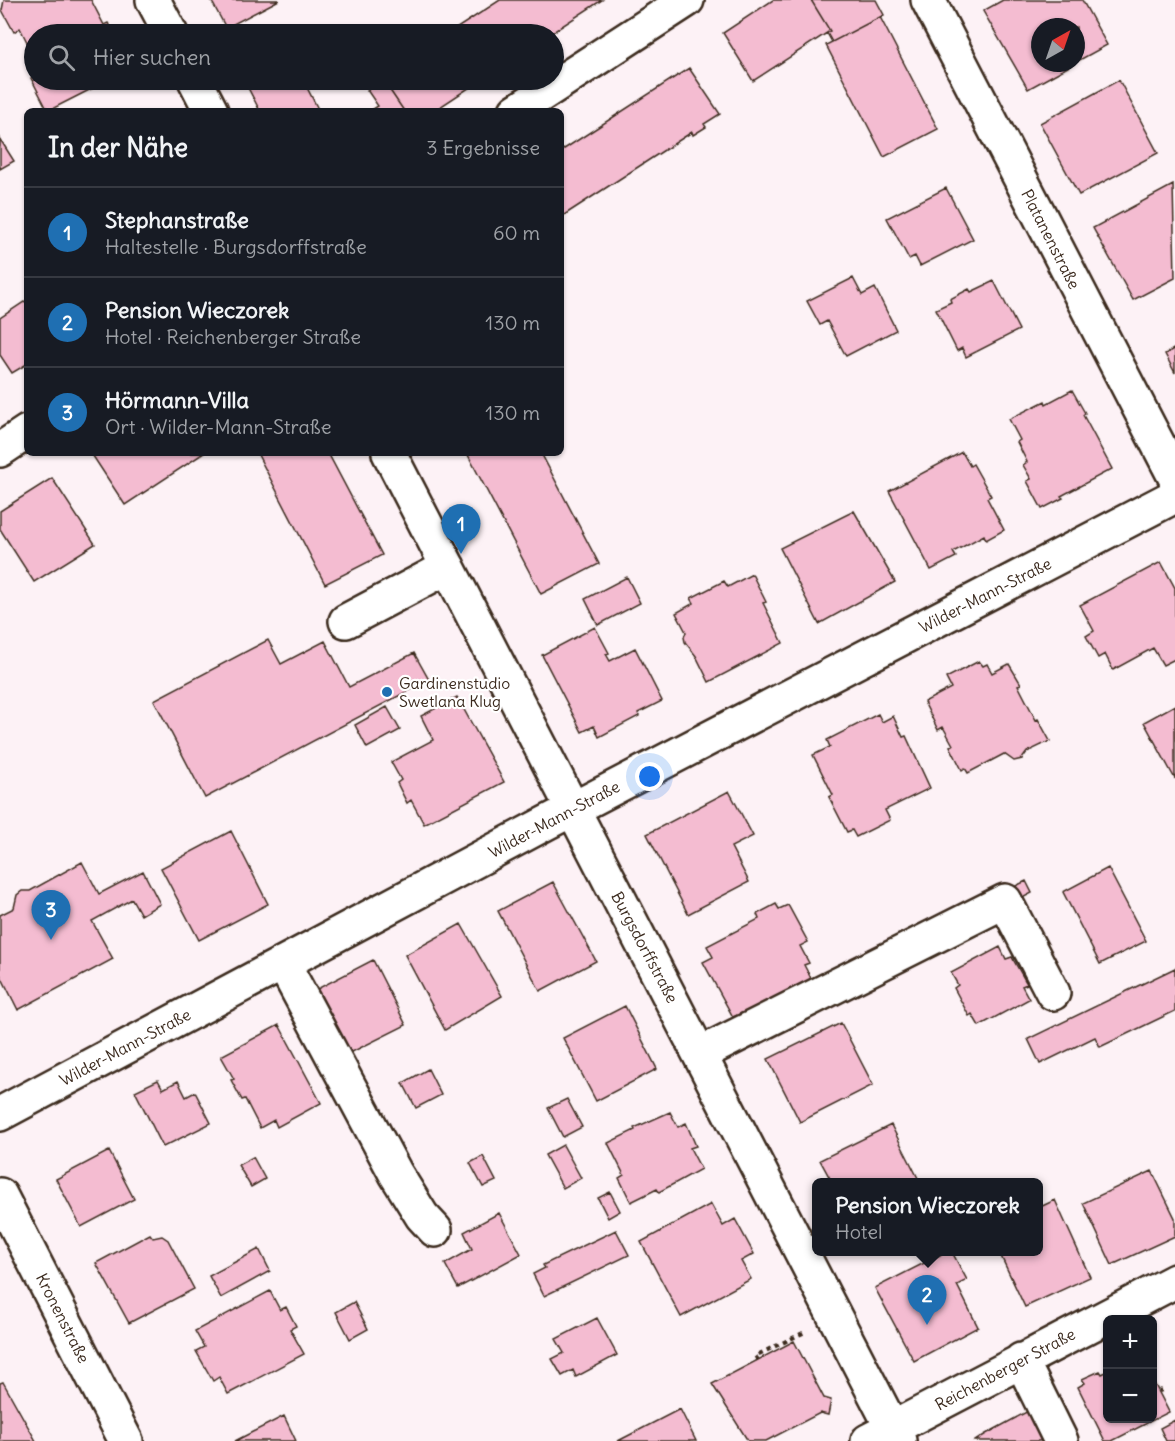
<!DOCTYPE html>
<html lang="de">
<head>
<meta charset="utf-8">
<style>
  body { margin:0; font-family:Delius,sans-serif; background:#20242c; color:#f1f3f6 }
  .controls { position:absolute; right:18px; bottom:18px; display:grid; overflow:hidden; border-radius:9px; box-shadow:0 2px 4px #0004 }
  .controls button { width:54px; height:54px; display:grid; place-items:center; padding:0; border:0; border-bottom:2px solid #363941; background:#171b24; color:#f1f3f6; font:30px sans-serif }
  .compass { position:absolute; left:1031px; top:18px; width:54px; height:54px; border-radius:50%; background:#171b24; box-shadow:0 2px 4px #0004; rotate:40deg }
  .you { position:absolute; left:650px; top:777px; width:21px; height:21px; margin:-15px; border:4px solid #fff; border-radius:50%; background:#1a73e8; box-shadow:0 0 0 9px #1a73e833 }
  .badge { display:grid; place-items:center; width:39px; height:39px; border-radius:50%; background:#1f6fb2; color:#fff; font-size:20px; font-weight:700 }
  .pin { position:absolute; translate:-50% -50px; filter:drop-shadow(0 2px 3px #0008) }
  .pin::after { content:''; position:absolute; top:32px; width:21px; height:18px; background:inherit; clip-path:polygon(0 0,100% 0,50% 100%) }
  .popup { position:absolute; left:812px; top:1178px; width:231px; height:78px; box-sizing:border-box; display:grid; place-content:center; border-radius:9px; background:#171b24; filter:drop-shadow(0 2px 4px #0005); font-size:20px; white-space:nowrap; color:#9ea1a6 }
  .popup b { font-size:22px; color:#f1f3f6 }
  .popup::after { content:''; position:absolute; left:50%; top:100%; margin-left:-12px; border:12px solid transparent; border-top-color:#171b24 }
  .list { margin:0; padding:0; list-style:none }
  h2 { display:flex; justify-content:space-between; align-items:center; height:78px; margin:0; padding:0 24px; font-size:26px }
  h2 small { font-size:20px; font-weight:400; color:#9ea1a6 }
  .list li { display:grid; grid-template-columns:39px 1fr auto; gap:18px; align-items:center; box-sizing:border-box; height:90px; padding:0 24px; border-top:2px solid #363941 }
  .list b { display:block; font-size:22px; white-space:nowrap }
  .list p { margin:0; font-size:20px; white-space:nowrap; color:#9ea1a6 }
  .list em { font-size:20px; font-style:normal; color:#9ea1a6 }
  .icon { flex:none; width:33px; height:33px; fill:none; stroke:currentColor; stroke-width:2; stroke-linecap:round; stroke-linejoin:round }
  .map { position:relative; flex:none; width:1175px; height:1441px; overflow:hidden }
  .search { position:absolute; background:#171b24; box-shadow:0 2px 4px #0004; left:24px; top:24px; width:540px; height:66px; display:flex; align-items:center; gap:15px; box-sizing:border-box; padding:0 21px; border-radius:33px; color:#9ea1a6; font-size:22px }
  .panel { position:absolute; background:#171b24; box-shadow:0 2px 4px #0004; left:24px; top:108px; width:540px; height:348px; border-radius:9px }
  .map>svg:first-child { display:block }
  .building { fill:#f4bcd1; stroke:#3b2a1e; stroke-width:1.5 }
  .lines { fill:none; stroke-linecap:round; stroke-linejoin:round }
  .minor-casing { stroke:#3b2a1e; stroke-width:38 }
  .path { stroke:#3b2a1e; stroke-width:4; stroke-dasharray:4.5 4.5; stroke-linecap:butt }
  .minor { stroke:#fff; stroke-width:33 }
  .poi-dot { fill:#1f6fb2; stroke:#fff; stroke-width:2 }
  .labels { text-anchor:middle; stroke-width:4.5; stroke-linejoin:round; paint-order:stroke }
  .street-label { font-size:16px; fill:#3b2a1e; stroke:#fff }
  .poi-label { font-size:16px; fill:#3b2a1e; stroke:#fff; text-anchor:start }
</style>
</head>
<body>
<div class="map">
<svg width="1175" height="1441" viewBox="0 0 1175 1441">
  <rect width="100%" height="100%" fill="#fdf2f6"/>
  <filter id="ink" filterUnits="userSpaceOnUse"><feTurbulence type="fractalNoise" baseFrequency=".0167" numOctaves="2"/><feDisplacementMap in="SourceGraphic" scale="12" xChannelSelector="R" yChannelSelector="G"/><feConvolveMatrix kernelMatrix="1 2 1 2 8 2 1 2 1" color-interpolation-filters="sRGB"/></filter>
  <g filter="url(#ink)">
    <!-- building -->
    <path class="building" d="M 4,0 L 91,0 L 104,25 L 108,23 L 114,34 L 34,34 L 34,56 L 20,28 L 14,32 L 2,10 Z
      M 211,0 L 279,0 L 226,28 Z
      M 500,0 L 602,0 L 550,34 L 448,34 Z
      M 773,0 L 811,0 L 830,31 L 753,81 L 723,33 Z
      M 811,0 L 876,0 L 884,15 L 832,42 L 827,33 L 830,31 Z
      M 1003,0 L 1082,0 L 1107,45 L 1076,62 L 1076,27 L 1040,27 L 1040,63 L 1075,63 L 1028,89 L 983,11 Z
      M 880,17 L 938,129 L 884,157 L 826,45 Z
      M 689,68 L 720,114 L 704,124 L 706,127 L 693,135 L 692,132 L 561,217 L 561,151 Z
      M 34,76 L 34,80 L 109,80 L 48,111 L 31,78 Z
      M 244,80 L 303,80 L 319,111 L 260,111 Z
      M 383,80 L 481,80 L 434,111 L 404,111 Z
      M 383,80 L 404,111 L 370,111 L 378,106 L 367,90 Z
      M 1119,80 L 1158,153 L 1079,195 L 1040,123 Z
      M 0,139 L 14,161 L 0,169 Z
      M 1173,185 L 1175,278 L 1133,300 L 1093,228 Z
      M 946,188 L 973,239 L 920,266 L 915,256 L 909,259 L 887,218 Z
      M 853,278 L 862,295 L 875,288 L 896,330 L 846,356 L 827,321 L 820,325 L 807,301 Z
      M 994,281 L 1019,330 L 966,357 L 962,348 L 957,351 L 936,309 L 951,302 L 950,299 L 969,289 L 971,292 Z
      M 27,300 L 27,364 L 12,373 L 0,355 L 0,318 Z
      M 1175,348 L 1175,373 L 1165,354 Z
      M 1072,390 L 1085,413 L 1083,415 L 1112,469 L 1061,496 L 1063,498 L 1042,509 L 1027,481 L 1031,479 L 1023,465 L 1027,462 L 1017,442 L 1020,440 L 1009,419 L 1045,401 L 1046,404 Z
      M 962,452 L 970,466 L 973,464 L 991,496 L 987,498 L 1004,530 L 986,540 L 984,535 L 953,552 L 956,557 L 931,570 L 889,491 Z
      M 91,453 L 204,453 L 125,505 Z
      M 257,453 L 328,453 L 382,555 L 325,584 Z
      M 467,453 L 541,453 L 599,564 L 541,594 Z
      M 52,478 L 95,544 L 34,582 L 0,529 L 0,511 Z
      M 854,511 L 895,582 L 819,624 L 780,548 Z
      M 1161,562 L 1175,588 L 1175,659 L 1163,665 L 1153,648 L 1113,670 L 1105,654 L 1098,658 L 1086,636 L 1094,631 L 1080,605 Z
      M 752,574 L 766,602 L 763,603 L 783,643 L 709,682 L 696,656 L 685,642 L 684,637 L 686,632 L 676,613 L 694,603 L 691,598 L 724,581 L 728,587 Z
      M 627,577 L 640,603 L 598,625 L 585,599 Z
      M 595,627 L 609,653 L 606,654 L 610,661 L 635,648 L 662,701 L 638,713 L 639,716 L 599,737 L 594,726 L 582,732 L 542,655 Z
      M 268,640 L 281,664 L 325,641 L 349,687 L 414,653 L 429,680 L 205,798 L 154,700 Z
      M 979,661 L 983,666 L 987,664 L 992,673 L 1009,664 L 1021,684 L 1018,685 L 1036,720 L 1038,719 L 1050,741 L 1027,752 L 1022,759 L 1014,761 L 1004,754 L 968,773 L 965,768 L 962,770 L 950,746 L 953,745 L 943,727 L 938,730 L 924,702 L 951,688 L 946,678 Z
      M 457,697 L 504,782 L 424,824 L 411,800 L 407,803 L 397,783 L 401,780 L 391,762 L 433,740 L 421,716 Z
      M 1175,705 L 1175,779 L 1144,722 Z
      M 387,707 L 400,730 L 367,748 L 355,725 Z
      M 878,714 L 882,722 L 893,716 L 903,737 L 906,736 L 930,788 L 885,810 L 890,820 L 856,837 L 852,830 L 847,832 L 829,797 L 833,795 L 813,755 L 830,747 L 827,740 Z
      M 729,791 L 753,836 L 731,847 L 749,882 L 688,914 L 647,834 Z
      M 231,831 L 268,904 L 199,940 L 161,868 Z
      M 82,862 L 99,894 L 143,871 L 160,904 L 141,915 L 132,899 L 92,921 L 113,959 L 18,1010 L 0,974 L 0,915 L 14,908 L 17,895 L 22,891 L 30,891 Z
      M 1108,868 L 1146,941 L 1100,964 L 1063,892 Z
      M 1026,881 L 1032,893 L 1011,904 L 1005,891 Z
      M 553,882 L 596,961 L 540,991 L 498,911 Z
      M 776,904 L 779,909 L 788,905 L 808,942 L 800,946 L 809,963 L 804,965 L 816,988 L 747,1024 L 742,1013 L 733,1017 L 703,962 L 713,957 L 707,946 L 759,919 L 757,914 Z
      M 461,924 L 502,996 L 445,1030 L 405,955 Z
      M 1000,947 L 1006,959 L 1012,957 L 1014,961 L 1027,984 L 1022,986 L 1029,999 L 979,1026 L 972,1014 L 969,1016 L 954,988 L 958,985 L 951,973 Z
      M 373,960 L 406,1025 L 350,1053 L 317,989 Z
      M 1175,968 L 1175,1011 L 1100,1047 L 1095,1037 L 1040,1064 L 1028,1039 Z
      M 625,1006 L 657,1069 L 596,1101 L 563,1038 Z
      M 841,1023 L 873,1085 L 800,1122 L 768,1059 Z
      M 279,1025 L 321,1103 L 277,1127 L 274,1120 L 260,1128 L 245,1099 L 242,1100 L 231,1080 L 234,1079 L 221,1056 Z
      M 428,1069 L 441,1095 L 416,1108 L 403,1083 Z
      M 158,1080 L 163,1089 L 178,1081 L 186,1097 L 195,1092 L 211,1123 L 163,1147 L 135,1091 Z
      M 567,1099 L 582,1127 L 563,1137 L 548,1108 Z
      M 670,1112 L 678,1127 L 686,1123 L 696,1146 L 690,1148 L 701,1169 L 659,1192 L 657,1189 L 631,1202 L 619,1178 L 624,1175 L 608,1143 L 635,1130 L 634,1128 Z
      M 891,1125 L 920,1182 L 832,1182 L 820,1160 Z
      M 563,1145 L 581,1178 L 563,1188 L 545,1155 Z
      M 109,1151 L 134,1199 L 81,1227 L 56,1179 Z
      M 483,1156 L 496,1181 L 483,1187 L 470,1163 Z
      M 253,1157 L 265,1179 L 251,1187 L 238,1165 Z
      M 1152,1171 L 1175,1218 L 1175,1236 L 1112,1265 L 1083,1203 Z
      M 610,1192 L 620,1211 L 608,1218 L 598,1198 Z
      M 1055,1200 L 1090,1277 L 1025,1307 L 999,1252 L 1038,1252 L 1038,1208 Z
      M 711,1204 L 723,1226 L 735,1219 L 754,1254 L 741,1261 L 751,1279 L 681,1317 L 641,1242 Z
      M 499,1213 L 521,1254 L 458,1288 L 445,1264 L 472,1249 L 464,1232 Z
      M 616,1230 L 629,1255 L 544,1296 L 533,1274 L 545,1268 L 543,1265 Z
      M 150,1234 L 153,1238 L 162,1236 L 168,1240 L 194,1289 L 129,1323 L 96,1263 Z
      M 259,1249 L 270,1271 L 221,1298 L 209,1276 Z
      M 946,1252 L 952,1252 L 967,1280 L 957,1285 L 978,1327 L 914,1361 L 875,1288 Z
      M 270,1291 L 280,1310 L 286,1307 L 296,1326 L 290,1329 L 304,1354 L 228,1394 L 219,1377 L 213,1381 L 196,1351 L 204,1347 L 195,1331 Z
      M 354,1302 L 368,1329 L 350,1339 L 336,1312 Z
      M 597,1318 L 617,1355 L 576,1377 L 573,1370 L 562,1376 L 552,1359 L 564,1353 L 556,1339 Z
      M 794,1341 L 824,1398 L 831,1400 L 828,1415 L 820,1413 L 766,1441 L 748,1441 L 712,1384 Z
      M 1100,1371 L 1102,1374 L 1108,1371 L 1108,1418 L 1152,1418 L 1152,1379 L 1169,1412 L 1112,1441 L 1105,1441 L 1078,1387 L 1085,1383 L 1082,1379 Z
      M 3,1382 L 36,1441 L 0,1441 L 0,1383 Z
      M 680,1409 L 696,1441 L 618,1441 Z
      M 1032,1409 L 1048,1441 L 975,1441 L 986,1434 Z
      M 284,1416 L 296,1441 L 235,1441 Z
      M 1175,1420 L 1175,1441 L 1166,1441 L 1160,1428 Z"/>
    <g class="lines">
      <defs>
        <path id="minor" d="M 153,0 L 171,34
          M 928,0 L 1175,477
          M 195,80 L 211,111
          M 516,111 L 687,0
          M 0,450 L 27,432
          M 389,453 L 899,1441
          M 346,621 L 448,567
          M 283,963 L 396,1174 L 422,1216 L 435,1230
          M 700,1054 L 1005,901 L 1053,993
          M 0,1114 L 546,823 L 1175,496
          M 0,1195 L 126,1441
          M 1021,1360 L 1061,1441
          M 868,1441 L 1175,1281"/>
      </defs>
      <!-- minor casing -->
      <use href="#minor" class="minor-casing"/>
      <!-- path -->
      <path class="path" d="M 758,1360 L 755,1356 L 805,1332
        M 1159,1391 L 1162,1390"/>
      <!-- minor -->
      <use href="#minor" class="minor"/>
    </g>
  </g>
  <!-- markers -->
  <circle class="poi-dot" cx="387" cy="692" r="6"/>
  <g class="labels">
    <!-- street labels -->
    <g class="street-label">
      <text transform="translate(1051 239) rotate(63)" y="6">Platanenstraße</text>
      <text transform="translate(985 595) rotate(-27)" y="6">Wilder-Mann-Straße</text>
      <text transform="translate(554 819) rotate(-28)" y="6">Wilder-Mann-Straße</text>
      <text transform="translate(645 947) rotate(62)" y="6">Burgsdorffstraße</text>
      <text transform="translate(125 1047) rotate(-28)" y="6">Wilder-Mann-Straße</text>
      <text transform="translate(63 1318) rotate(63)" y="6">Kronenstraße</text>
      <text transform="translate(1005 1369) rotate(-28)" y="6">Reichenberger Straße</text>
    </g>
    <!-- poi labels -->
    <g class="poi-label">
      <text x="399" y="689">Gardinenstudio<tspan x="399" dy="18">Swetlana Klug</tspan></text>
    </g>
  </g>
</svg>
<div class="controls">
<button>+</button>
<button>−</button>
</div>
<svg class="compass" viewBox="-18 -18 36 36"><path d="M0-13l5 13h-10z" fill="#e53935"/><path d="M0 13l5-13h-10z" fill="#9ea1a6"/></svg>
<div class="you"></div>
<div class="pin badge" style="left:461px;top:554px">1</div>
<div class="pin badge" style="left:927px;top:1325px">2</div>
<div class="popup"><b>Pension Wieczorek</b>Hotel</div>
<div class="pin badge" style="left:51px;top:940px">3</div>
<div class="search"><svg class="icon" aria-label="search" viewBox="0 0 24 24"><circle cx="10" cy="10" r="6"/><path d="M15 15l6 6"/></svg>Hier suchen</div>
<section class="panel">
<h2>In der Nähe<small>3 Ergebnisse</small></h2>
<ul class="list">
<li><span class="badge">1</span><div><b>Stephanstraße</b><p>Haltestelle · Burgsdorffstraße</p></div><em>60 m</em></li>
<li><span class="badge">2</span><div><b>Pension Wieczorek</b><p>Hotel · Reichenberger Straße</p></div><em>130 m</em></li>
<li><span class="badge">3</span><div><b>Hörmann-Villa</b><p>Ort · Wilder-Mann-Straße</p></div><em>130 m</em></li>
</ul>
</section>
</div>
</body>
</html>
